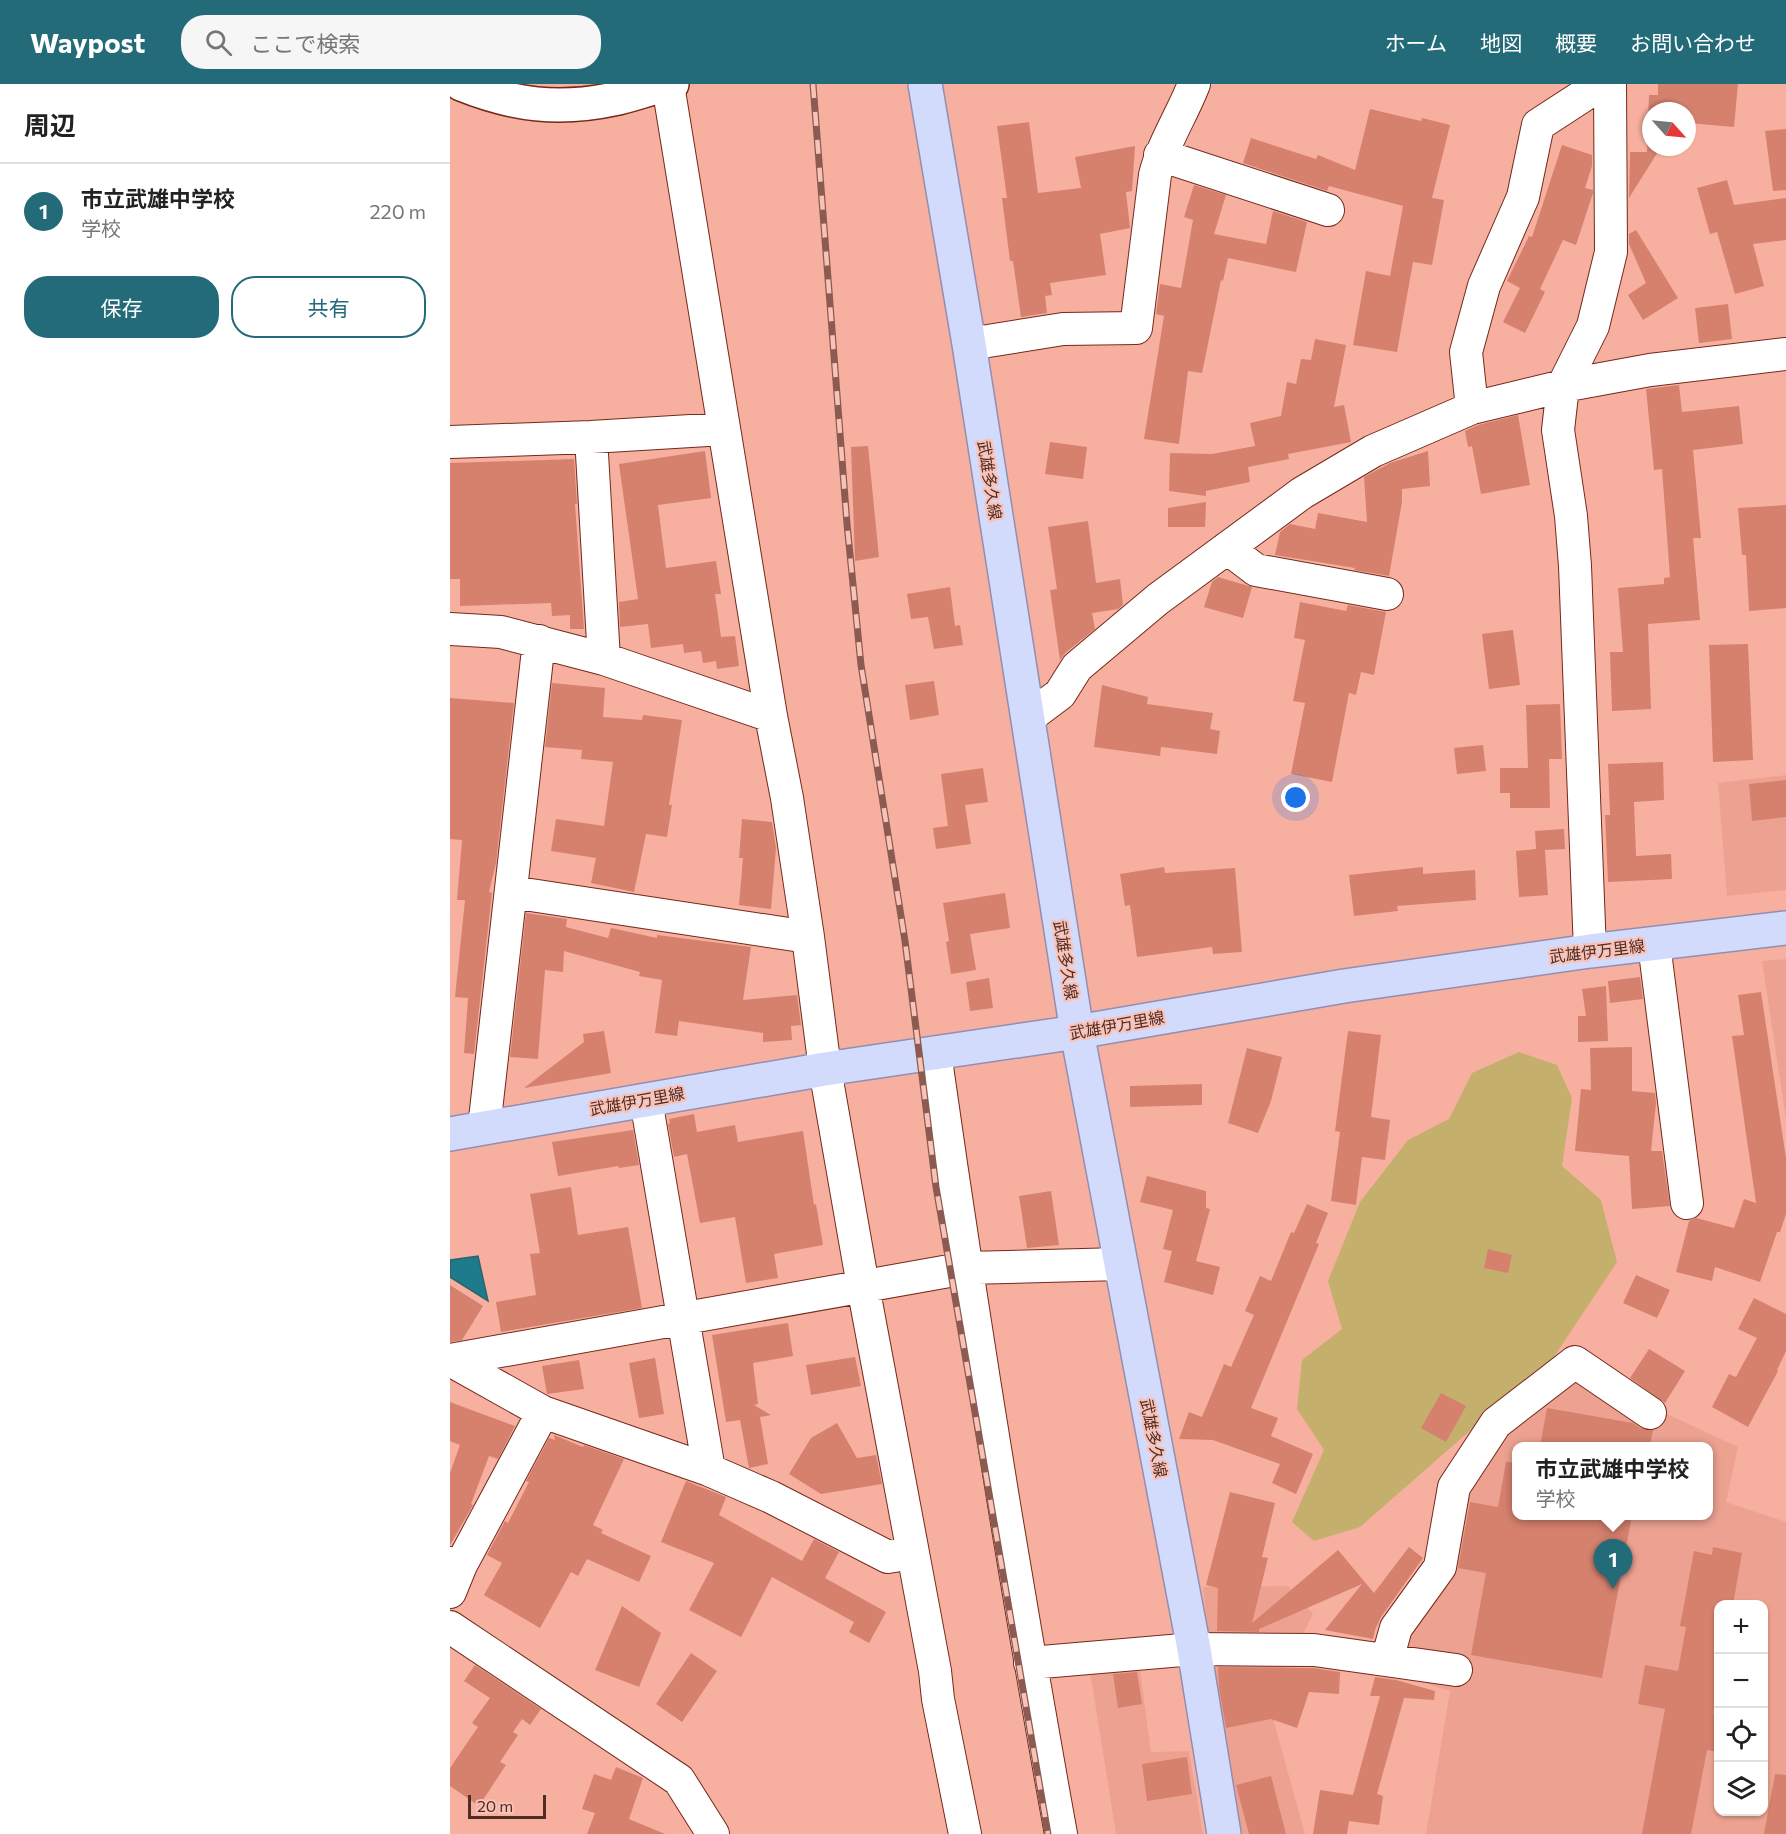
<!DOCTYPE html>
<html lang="ja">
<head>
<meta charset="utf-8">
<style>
  body { margin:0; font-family:Commissioner,"Noto Sans JP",sans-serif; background:#f6f6f6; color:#222 }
  .controls { position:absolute; right:18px; bottom:18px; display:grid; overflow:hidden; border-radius:12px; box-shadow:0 2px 4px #0004 }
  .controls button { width:54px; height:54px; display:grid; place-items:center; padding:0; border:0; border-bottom:2px solid #e0e0e0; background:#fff; color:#222; font:30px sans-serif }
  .compass { position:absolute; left:1192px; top:18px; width:54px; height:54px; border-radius:50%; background:#fff; box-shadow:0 2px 4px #0004; rotate:117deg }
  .scale { position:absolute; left:18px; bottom:15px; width:78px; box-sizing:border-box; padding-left:6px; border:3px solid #502c25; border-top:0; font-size:16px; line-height:21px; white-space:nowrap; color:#502c25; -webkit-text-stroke:4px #f9c2b6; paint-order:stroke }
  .you { position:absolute; left:846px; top:714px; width:21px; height:21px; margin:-15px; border:4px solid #fff; border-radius:50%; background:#1a73e8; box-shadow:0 0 0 9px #1a73e833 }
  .badge { display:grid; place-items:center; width:39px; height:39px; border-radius:50%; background:#246b79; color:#fff; font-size:20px; font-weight:700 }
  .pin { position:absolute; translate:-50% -50px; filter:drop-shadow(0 2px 3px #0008) }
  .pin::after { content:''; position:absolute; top:32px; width:21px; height:18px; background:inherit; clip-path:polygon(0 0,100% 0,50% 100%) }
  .popup { position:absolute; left:1062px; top:1358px; width:201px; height:78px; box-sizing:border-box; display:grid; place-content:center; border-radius:12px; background:#fff; filter:drop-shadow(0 2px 4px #0005); font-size:20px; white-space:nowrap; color:#767676 }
  .popup b { font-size:22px; color:#222 }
  .popup::after { content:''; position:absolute; left:50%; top:100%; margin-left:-12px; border:12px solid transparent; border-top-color:#fff }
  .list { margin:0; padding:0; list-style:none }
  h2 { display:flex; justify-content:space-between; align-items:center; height:78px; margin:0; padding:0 24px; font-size:26px }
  h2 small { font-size:20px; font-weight:400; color:#767676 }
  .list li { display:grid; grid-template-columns:39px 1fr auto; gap:18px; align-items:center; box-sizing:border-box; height:96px; padding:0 24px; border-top:2px solid #e0e0e0 }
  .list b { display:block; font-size:22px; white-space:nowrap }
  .list p { margin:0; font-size:20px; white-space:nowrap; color:#767676 }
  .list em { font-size:20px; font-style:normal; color:#767676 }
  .actions { display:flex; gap:12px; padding:18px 24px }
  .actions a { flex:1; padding:14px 0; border:2px solid #246b79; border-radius:24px; text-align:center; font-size:21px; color:#246b79 }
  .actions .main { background:#246b79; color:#fff }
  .icon { flex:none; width:33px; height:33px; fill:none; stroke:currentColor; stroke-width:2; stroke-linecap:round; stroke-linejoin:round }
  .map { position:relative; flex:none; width:1336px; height:1750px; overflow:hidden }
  header { display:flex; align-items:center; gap:36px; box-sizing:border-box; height:84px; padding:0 30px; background:#246b79; color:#fff }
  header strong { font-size:28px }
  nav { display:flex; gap:33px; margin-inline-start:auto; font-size:21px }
  .search { width:420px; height:54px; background:#f6f6f6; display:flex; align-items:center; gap:15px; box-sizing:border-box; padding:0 21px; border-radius:24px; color:#767676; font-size:22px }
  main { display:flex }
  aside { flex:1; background:#fff }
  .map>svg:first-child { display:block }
  .built { fill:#eda291; fill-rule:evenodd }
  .green { fill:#c4af6c }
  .water { fill:#1e7b8c; stroke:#2d636d; stroke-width:1.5 }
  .building { fill:#d5816e }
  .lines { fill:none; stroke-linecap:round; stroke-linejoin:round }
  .minor-casing { stroke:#74291b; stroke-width:34 }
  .tertiary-casing { stroke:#74291b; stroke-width:36 }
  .primary-casing { stroke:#928eb0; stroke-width:36 }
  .minor { stroke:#fff; stroke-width:32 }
  .tertiary { stroke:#fff; stroke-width:33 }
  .primary { stroke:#d3dbfd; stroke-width:33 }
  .rail-casing { stroke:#8b5b51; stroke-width:7 }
  .rail { stroke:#f9c2b6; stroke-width:4.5; stroke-dasharray:14; stroke-linecap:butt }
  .labels { text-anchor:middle; stroke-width:4.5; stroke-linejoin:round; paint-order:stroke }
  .street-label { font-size:16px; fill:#502c25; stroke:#f9c2b6 }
</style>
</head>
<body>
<header>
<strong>Waypost</strong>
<div class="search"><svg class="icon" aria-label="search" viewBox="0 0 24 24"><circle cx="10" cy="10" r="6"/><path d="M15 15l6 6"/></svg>ここで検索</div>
<nav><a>ホーム</a><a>地図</a><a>概要</a><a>お問い合わせ</a></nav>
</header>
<main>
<aside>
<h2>周辺<small></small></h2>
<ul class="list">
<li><span class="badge">1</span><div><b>市立武雄中学校</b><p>学校</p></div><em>220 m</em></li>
</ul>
<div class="actions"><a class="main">保存</a><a>共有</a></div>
</aside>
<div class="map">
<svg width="1336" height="1750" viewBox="0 0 1336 1750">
  <rect width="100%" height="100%" fill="#f7b0a0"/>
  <!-- built -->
  <path class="built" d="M 1336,691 L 1336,806 L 1277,812 L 1268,699 Z
    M 1336,875 L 1336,1035 L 1312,877 Z
    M 1126,1288 L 1288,1363 L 1276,1418 L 1336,1438 L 1336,1750 L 976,1750 L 1000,1607 L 951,1592 L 960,1546 L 1015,1410 L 1052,1346 ZM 1067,1362 L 1259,1362 L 1259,1432 L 1067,1432 ZM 1268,1520 L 1314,1520 L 1314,1728 L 1268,1728 Z
    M 838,1502 L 863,1530 L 836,1585 L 824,1638 L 855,1750 L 791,1750 L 758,1549 L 753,1503 Z
    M 689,1578 L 701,1668 L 739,1667 L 753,1750 L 666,1750 L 639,1581 Z"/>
  <!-- green -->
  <path class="green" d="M 1069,968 L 1107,981 L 1122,1014 L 1112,1082 L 1151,1116 L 1167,1178 L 1104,1273 L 910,1443 L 864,1457 L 842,1438 L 874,1366 L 847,1325 L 852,1276 L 892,1245 L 878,1197 L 910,1118 L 958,1056 L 999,1035 L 1022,989 Z"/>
  <!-- water -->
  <path class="water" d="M 28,1172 L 38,1217 L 0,1193 L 0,1176 Z"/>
  <!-- building -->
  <path class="building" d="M 1208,0 L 1288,0 L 1284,43 L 1238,39 L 1237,60 L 1237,27 L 1201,27 L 1201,63 L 1211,63 L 1179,114 L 1180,68 L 1197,68 L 1199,11 L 1208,11 Z
    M 920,25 L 971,37 L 972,34 L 1000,41 L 982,114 L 994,116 L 982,181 L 963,178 L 947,268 L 903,261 L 916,187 L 940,192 L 953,122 L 879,102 L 877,107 L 793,79 L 801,54 L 866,75 L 868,71 L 905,86 Z
    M 579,38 L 588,109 L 631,104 L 625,73 L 685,62 L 682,107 L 676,108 L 680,144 L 650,150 L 656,191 L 600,199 L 602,211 L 595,212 L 597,229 L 571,233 L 563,177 L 560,177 L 552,114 L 557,114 L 547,42 Z
    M 1336,45 L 1336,106 L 1323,107 L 1315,47 Z
    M 1112,61 L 1142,71 L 1142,82 L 1135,104 L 1143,106 L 1143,109 L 1126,161 L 1113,156 L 1090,205 L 1095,208 L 1075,249 L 1053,238 L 1070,204 L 1057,197 L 1079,152 L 1082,153 Z
    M 1277,96 L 1284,121 L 1336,114 L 1336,156 L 1303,160 L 1314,202 L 1285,210 L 1267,148 L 1260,150 L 1247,104 Z
    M 744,101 L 776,111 L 764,150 L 816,160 L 823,127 L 857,138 L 846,188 L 778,174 L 773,197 L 771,196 L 752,289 L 738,287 L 729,360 L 694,355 L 714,232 L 706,230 L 710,200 L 731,204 L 743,136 L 734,133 Z
    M 1186,146 L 1228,214 L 1193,236 L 1178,211 L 1196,199 L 1179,160 L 1179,150 Z
    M 1278,220 L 1282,255 L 1249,259 L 1245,224 Z
    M 865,255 L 896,261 L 884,323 L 894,321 L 901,358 L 838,370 L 839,375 L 798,383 L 800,398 L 756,407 L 756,412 L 719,407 L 720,369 L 762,370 L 805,362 L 800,339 L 831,332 L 837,298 L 846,300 L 851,275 L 861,276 Z
    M 1229,301 L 1232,328 L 1289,322 L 1293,360 L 1243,366 L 1251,454 L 1243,454 L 1250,536 L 1198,540 L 1201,625 L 1162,627 L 1160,568 L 1173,568 L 1168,504 L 1214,500 L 1214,494 L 1220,493 L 1212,385 L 1204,386 L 1196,305 Z
    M 1068,331 L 1080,401 L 1031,410 L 1022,362 L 1018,363 L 1015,347 L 1028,341 Z
    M 600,358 L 637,363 L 633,395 L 595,390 Z
    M 418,362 L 429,473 L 405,477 L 401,363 Z
    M 255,367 L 261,414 L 208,421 L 216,484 L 266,477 L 271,510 L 265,510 L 271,553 L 285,552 L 289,582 L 267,585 L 266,577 L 253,579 L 251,567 L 234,569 L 233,560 L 201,564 L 198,540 L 170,543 L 169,518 L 188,515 L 169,380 Z
    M 978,367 L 980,402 L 952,405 L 952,418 L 939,492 L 904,486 L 905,484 L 825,471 L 830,448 L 840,440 L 865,445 L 868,429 L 917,438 L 914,393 L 940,379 Z
    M 124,375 L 127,420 L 125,420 L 134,545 L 120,545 L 120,531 L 102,532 L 101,519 L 10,522 L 10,495 L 0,495 L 0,379 Z
    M 756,418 L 755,443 L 718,443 L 718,424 Z
    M 1336,421 L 1336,524 L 1299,527 L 1296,471 L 1292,471 L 1288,424 Z
    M 638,437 L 646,499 L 670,495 L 673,521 L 668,525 L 642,529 L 645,545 L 615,569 L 610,576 L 600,506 L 607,505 L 598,443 Z
    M 768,493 L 802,503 L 793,534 L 754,523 L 762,498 Z
    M 500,503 L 505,542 L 510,541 L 513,561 L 484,565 L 478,533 L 461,535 L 457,510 Z
    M 850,518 L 896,527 L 898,521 L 936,528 L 924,591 L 911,588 L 906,611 L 899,609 L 882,698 L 841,690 L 855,619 L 843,617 L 855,556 L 844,554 Z
    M 1063,546 L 1070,601 L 1039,605 L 1032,550 Z
    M 1298,560 L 1303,676 L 1263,678 L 1259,561 Z
    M 484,597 L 489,631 L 460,636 L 455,601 Z
    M 102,599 L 155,604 L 153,633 L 192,636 L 193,631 L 232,636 L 219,721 L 222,721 L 217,753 L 196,750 L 184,808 L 141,799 L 146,774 L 101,767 L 106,735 L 154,742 L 163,678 L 131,675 L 132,666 L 95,663 Z
    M 652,601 L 698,613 L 697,620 L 763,629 L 760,645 L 770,647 L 767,670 L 711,663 L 710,672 L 644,663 Z
    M 0,614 L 64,619 L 46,779 L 39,808 L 42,809 L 24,970 L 14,969 L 18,914 L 5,913 L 15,816 L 7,816 L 12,756 L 0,755 Z
    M 1110,620 L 1112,675 L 1099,675 L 1100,724 L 1060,724 L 1060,709 L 1050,709 L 1050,684 L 1078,684 L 1076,621 Z
    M 1033,661 L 1036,687 L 1007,690 L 1004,664 Z
    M 1213,678 L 1214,716 L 1184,718 L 1186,772 L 1221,770 L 1222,795 L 1158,798 L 1155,731 L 1160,731 L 1158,680 Z
    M 533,684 L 538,718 L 515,721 L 521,760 L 486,765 L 483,744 L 498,742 L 491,690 Z
    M 1336,696 L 1336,733 L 1302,737 L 1299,700 Z
    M 292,735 L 322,738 L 326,764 L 321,825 L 289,821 L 293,774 L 289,774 Z
    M 1114,745 L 1115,765 L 1095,766 L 1098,811 L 1069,813 L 1066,767 L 1086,765 L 1085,747 Z
    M 714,783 L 715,789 L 785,784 L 792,868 L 763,870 L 762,863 L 687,873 L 680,821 L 675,822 L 670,790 Z
    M 973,783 L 973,790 L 1025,786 L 1026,816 L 947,822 L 948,827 L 904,832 L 899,791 Z
    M 555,809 L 560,844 L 520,850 L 526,886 L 501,890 L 496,858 L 499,857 L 493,819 Z
    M 76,829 L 117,835 L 116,843 L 158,854 L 161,844 L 207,854 L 207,851 L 301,863 L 293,916 L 347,911 L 351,941 L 341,942 L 342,956 L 313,958 L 313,949 L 229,937 L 227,952 L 205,949 L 212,896 L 189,892 L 190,888 L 114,867 L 113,888 L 95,886 L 88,975 L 60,973 Z
    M 1190,893 L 1193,915 L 1160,919 L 1158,897 Z
    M 539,894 L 543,924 L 520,927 L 516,898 Z
    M 1156,902 L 1158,957 L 1128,958 L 1128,932 L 1136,932 L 1132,905 Z
    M 1311,908 L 1336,1074 L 1336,1130 L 1330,1148 L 1327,1148 L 1310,1198 L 1265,1183 L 1262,1197 L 1226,1188 L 1239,1137 L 1246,1134 L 1284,1144 L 1294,1115 L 1306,1119 L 1282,952 L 1294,951 L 1288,911 Z
    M 154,947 L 161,989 L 74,1004 L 134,958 L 133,950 Z
    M 898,947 L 931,951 L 921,1033 L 940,1036 L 935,1076 L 912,1073 L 906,1121 L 881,1117 L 890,1048 L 885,1047 Z
    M 1182,963 L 1182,1007 L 1205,1009 L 1206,1019 L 1201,1067 L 1212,1067 L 1220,1122 L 1182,1125 L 1179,1072 L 1125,1067 L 1131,1005 L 1141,1006 L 1140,964 Z
    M 797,964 L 832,973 L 821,1017 L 808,1049 L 778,1039 Z
    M 752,1000 L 752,1021 L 680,1023 L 680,1002 Z
    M 244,1030 L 247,1048 L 285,1041 L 288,1058 L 353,1047 L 364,1121 L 366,1120 L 373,1161 L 324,1170 L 328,1194 L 296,1199 L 285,1133 L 250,1139 L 237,1070 L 224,1073 L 218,1040 L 220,1039 L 219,1035 Z
    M 183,1046 L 189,1081 L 169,1084 L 168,1082 L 108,1092 L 102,1058 Z
    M 697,1092 L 756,1107 L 756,1124 L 760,1125 L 746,1177 L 770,1183 L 763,1211 L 714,1198 L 722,1167 L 713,1165 L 723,1126 L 690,1118 Z
    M 121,1103 L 128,1151 L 178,1143 L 192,1224 L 51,1248 L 46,1218 L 86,1211 L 80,1170 L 90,1169 L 80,1110 Z
    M 601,1107 L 609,1161 L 577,1164 L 569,1112 Z
    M 857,1120 L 878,1129 L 866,1159 L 869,1160 L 801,1324 L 828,1334 L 821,1352 L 863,1370 L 846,1410 L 822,1399 L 830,1380 L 763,1356 L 729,1355 L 739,1328 L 752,1333 L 774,1280 L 781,1283 L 804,1231 L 795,1227 L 810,1192 L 821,1197 L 841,1148 L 844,1149 Z
    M 1038,1165 L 1062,1171 L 1058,1189 L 1034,1184 Z
    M 1186,1191 L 1220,1206 L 1207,1234 L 1173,1219 Z
    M 0,1201 L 33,1222 L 12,1256 L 0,1258 Z
    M 1304,1214 L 1336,1230 L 1336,1267 L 1327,1286 L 1328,1287 L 1298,1343 L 1262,1323 L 1279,1290 L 1286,1293 L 1307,1254 L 1288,1245 Z
    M 338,1239 L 343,1272 L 303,1279 L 308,1320 L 304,1321 L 321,1331 L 310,1333 L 318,1380 L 299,1384 L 290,1336 L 276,1338 L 262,1251 Z
    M 1199,1265 L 1235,1287 L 1215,1319 L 1180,1294 Z
    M 405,1273 L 411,1302 L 361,1311 L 356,1281 Z
    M 205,1274 L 214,1330 L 189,1334 L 179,1279 Z
    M 129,1276 L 134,1305 L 97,1310 L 92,1282 Z
    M 991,1309 L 1016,1322 L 996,1358 L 971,1344 Z
    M 0,1318 L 65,1342 L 48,1375 L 39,1372 L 21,1420 L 23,1421 L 0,1461 L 0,1389 L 10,1361 L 0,1357 Z
    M 1097,1324 L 1183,1339 L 1190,1344 L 1203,1346 L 1200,1362 L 1090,1362 Z
    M 387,1339 L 407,1374 L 426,1371 L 432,1400 L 371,1410 L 339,1390 L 361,1354 Z
    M 104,1351 L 133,1363 L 134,1361 L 174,1375 L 143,1441 L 153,1446 L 151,1449 L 201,1472 L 189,1498 L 137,1475 L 128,1492 L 121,1488 L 90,1544 L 34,1511 L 52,1479 L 37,1471 L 55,1437 L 58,1439 L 79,1398 L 76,1397 L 99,1354 L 105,1356 Z
    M 1056,1378 L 1067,1379 L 1067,1431 L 1182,1431 L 1152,1594 L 1021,1571 L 1036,1489 L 1008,1484 L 1020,1418 L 1048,1423 Z
    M 236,1397 L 276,1413 L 269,1431 L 352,1477 L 364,1455 L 389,1468 L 375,1494 L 436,1528 L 419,1559 L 399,1548 L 404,1538 L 322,1493 L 291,1553 L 239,1526 L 264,1479 L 211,1458 Z
    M 780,1408 L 825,1419 L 812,1473 L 818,1474 L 802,1539 L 888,1466 L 924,1509 L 959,1463 L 973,1474 L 931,1533 L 925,1546 L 923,1555 L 875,1546 L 912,1500 L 809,1545 L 809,1548 L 767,1547 L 768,1504 L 756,1501 Z
    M 1263,1463 L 1292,1469 L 1283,1521 L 1269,1521 L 1269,1602 L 1263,1630 L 1269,1631 L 1269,1668 L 1257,1666 L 1241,1750 L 1192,1750 L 1215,1625 L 1188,1620 L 1195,1581 L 1228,1587 L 1236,1543 L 1230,1542 L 1244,1467 L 1262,1471 Z
    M 172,1522 L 211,1549 L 189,1603 L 145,1586 Z
    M 241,1569 L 267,1587 L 232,1638 L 206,1620 Z
    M 25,1581 L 91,1625 L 80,1641 L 72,1635 L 63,1648 L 68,1651 L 50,1678 L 56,1681 L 29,1722 L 0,1702 L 0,1684 L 28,1643 L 22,1639 L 40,1614 L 14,1597 Z
    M 768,1583 L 863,1584 L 890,1588 L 889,1610 L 859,1608 L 847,1644 L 821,1635 L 776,1644 L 769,1604 Z
    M 687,1588 L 692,1620 L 668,1624 L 663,1590 Z
    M 925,1593 L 946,1596 L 985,1607 L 984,1616 L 954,1614 L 927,1710 L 933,1712 L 929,1741 L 899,1737 L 897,1750 L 863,1750 L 870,1706 L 903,1711 L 930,1612 L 920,1612 Z
    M 737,1673 L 742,1710 L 697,1717 L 692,1680 Z
    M 166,1683 L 193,1694 L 179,1735 L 215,1750 L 137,1750 L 145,1729 L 132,1725 L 144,1690 L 161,1696 Z
    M 1325,1690 L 1336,1691 L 1336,1750 L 1314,1750 Z
    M 821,1692 L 836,1750 L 799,1750 L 786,1701 Z"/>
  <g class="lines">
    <defs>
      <path id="minor" d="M 218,1 L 321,632 L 337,714 L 358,853 L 375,985 L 413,1202 L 463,1469
        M 710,71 L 878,126
        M 519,260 L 613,245 L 686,244 L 705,91 C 713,59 732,31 744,0
        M 1022,324 L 1016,268 L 1034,202 L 1073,113 L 1088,41 L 1151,0
        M 141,353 L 154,575
        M 0,358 L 141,353 L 274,345
        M 777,464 L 806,486 L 937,510
        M 0,545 L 51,548 L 154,575 L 321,632
        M 578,634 L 610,610 L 627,583 L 708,515 L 852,409 L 923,367 L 1022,324 L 1113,302 L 1200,286 L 1336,270
        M 61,808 L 358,853
        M 1204,860 L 1237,1119
        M 1140,867 L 1125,482 L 1121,432 L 1108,346 L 1113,302 L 1143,242 L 1161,168 L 1160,0
        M 485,969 C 522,1230 564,1491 611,1750
        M 196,1016 L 259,1386
        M 34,1044 L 89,557
        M 0,1276 L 516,1184 L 671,1180
        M 0,1276 L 93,1328 L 11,1481
        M 93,1328 L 259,1386 L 321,1413 L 438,1473 L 463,1469 L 485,1587 L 488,1615 L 515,1750
        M 0,1479 L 11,1481 L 0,1508
        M 0,1543 L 229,1696 L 263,1750
        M 937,1576 L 946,1544 L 990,1483 L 1004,1403 L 1046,1339 L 1125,1278 L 1200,1329
        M 580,1579 L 744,1565 L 864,1566 L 1006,1586"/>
      <path id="tertiary" d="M 11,0 C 63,21 109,27 164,15 C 183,11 202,3 222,0"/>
      <path id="primary" d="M 475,0 L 519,260 L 627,948 L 744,1565 L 774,1750
        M 0,1050 L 375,985 L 627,948 L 894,902 L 1140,867 L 1336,844"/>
    </defs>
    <!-- minor casing -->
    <use href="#minor" class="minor-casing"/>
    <!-- tertiary casing -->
    <use href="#tertiary" class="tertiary-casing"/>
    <!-- primary casing -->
    <use href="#primary" class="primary-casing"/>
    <!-- minor -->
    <use href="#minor" class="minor"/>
    <!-- tertiary -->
    <use href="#tertiary" class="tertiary"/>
    <!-- primary -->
    <use href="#primary" class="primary"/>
    <defs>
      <path id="rail" d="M 363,0 L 397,440 L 411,581 L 455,857 L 486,1103 L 598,1750"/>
    </defs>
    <!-- rail casing -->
    <use href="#rail" class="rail-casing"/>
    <!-- rail -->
    <use href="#rail" class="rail"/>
  </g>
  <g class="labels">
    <!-- street labels -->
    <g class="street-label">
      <text transform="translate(540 396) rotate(81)" y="6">武雄多久線</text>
      <text transform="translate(1147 867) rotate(-7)" y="6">武雄伊万里線</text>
      <text transform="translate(616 876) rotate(81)" y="6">武雄多久線</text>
      <text transform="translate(667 941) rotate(-10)" y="6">武雄伊万里線</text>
      <text transform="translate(187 1017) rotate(-10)" y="6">武雄伊万里線</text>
      <text transform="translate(704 1354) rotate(79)" y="6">武雄多久線</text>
    </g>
  </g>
</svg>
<div class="controls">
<button>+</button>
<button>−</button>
<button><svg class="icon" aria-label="locate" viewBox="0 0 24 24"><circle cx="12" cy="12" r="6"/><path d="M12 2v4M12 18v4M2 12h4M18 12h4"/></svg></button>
<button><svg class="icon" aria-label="layers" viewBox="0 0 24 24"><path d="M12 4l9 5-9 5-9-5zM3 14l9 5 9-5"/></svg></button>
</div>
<svg class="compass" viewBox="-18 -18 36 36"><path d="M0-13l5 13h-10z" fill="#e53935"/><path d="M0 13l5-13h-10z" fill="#767676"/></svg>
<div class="scale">20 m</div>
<div class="you"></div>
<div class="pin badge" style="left:1163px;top:1505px">1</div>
<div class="popup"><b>市立武雄中学校</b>学校</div>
</div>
</main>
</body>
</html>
